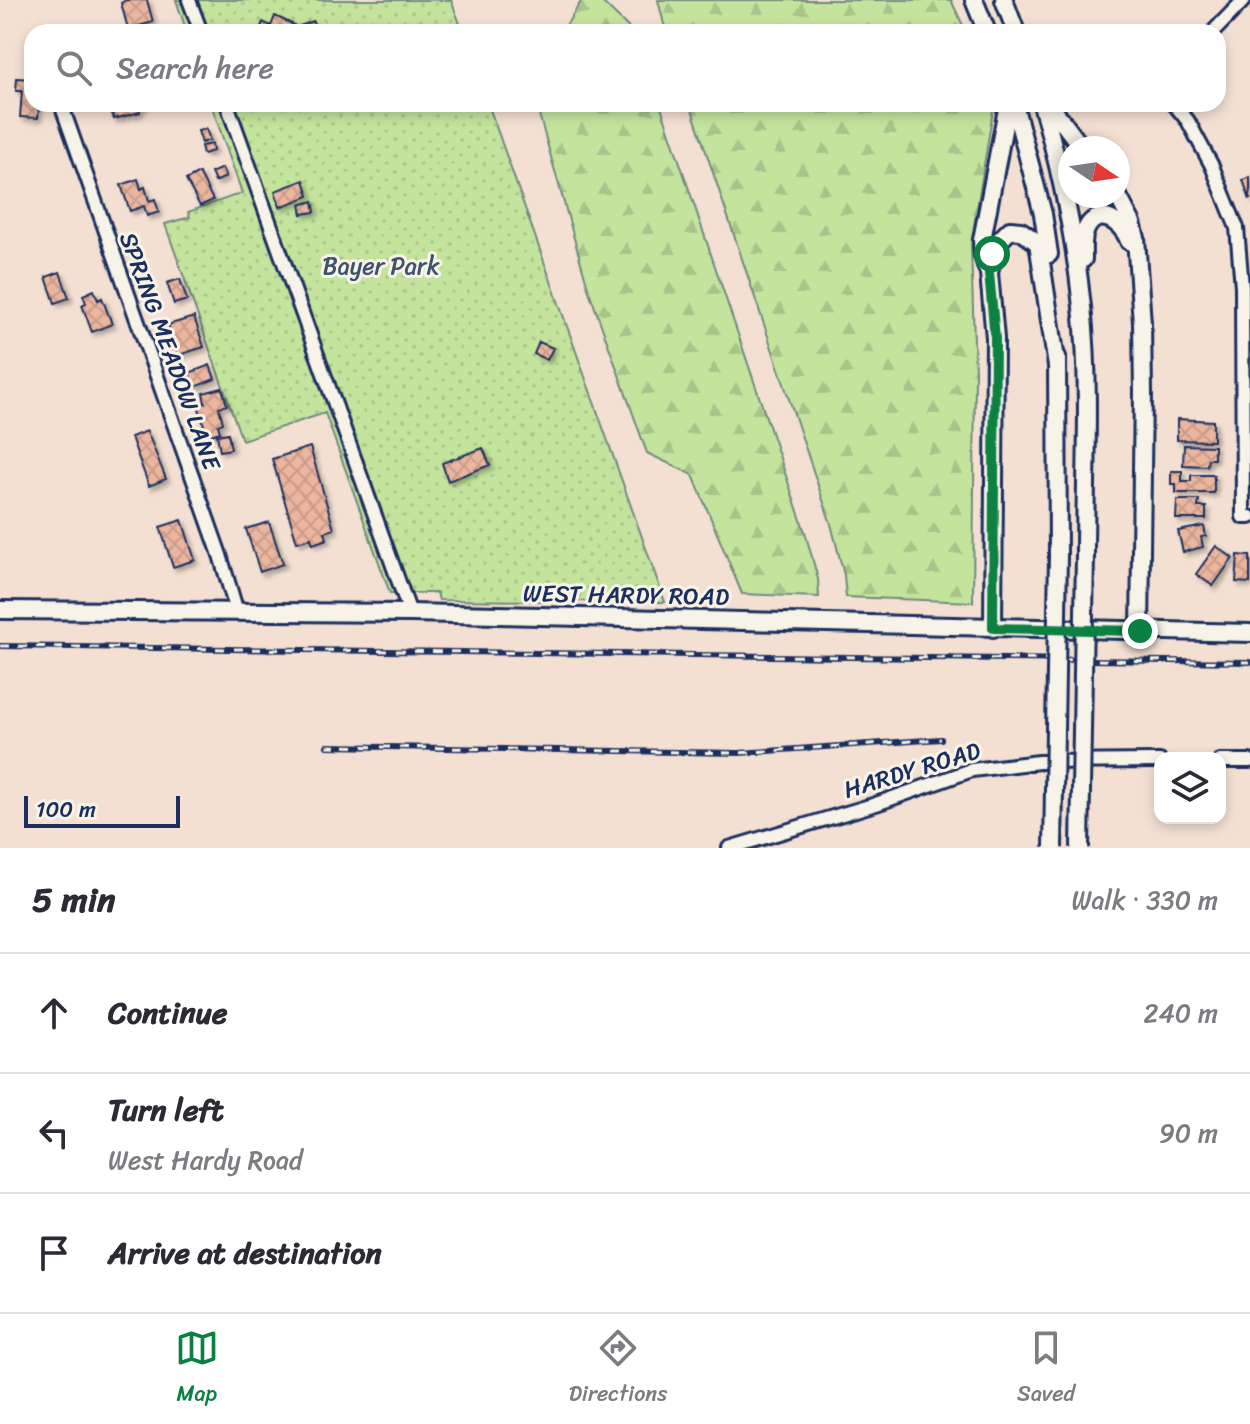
<!DOCTYPE html>
<html lang="en">
<head>
<meta charset="utf-8">
<style>
  body { margin:0; font-family:Sriracha,sans-serif; background:#f7f7f7; color:#2b2b33 }
  .controls { position:absolute; right:24px; bottom:24px; display:grid; overflow:hidden; border-radius:16px; box-shadow:0 4px 12px #0003 }
  .controls button { width:72px; height:72px; display:grid; place-items:center; padding:0; border:0; border-bottom:2px solid #e1e1e2; background:#fff; color:#2b2b33; font:40px sans-serif }
  .compass { position:absolute; left:1058px; top:136px; width:72px; height:72px; border-radius:50%; background:#fff; box-shadow:0 4px 12px #0003; rotate:103deg }
  .scale { position:absolute; left:24px; bottom:20px; width:156px; box-sizing:border-box; padding-left:8px; border:4px solid #1b2f5e; border-top:0; font-size:22px; line-height:28px; white-space:nowrap; color:#1b2f5e; -webkit-text-stroke:6px #f7f3e8; paint-order:stroke }
  .stop { position:absolute; width:24px; height:24px; margin:-18px; border:6px solid #0b8043; border-radius:50%; background:#fff }
  .stop.end { background:#0b8043; border-color:#fff; box-shadow:0 2px 8px #0008 }
  .list { margin:0; padding:0; list-style:none }
  h2 { display:flex; justify-content:space-between; align-items:center; height:104px; margin:0; padding:0 32px; font-size:34px }
  h2 small { font-size:26px; font-weight:400; color:#7c7c81 }
  .list li { display:grid; grid-template-columns:52px 1fr auto; gap:24px; align-items:center; box-sizing:border-box; height:120px; padding:0 32px; border-top:2px solid #e1e1e2 }
  .list b { display:block; font-size:30px; white-space:nowrap }
  .list p { margin:0; font-size:26px; white-space:nowrap; color:#7c7c81 }
  .list em { font-size:26px; font-style:normal; color:#7c7c81 }
  .icon { flex:none; width:44px; height:44px; fill:none; stroke:currentColor; stroke-width:2; stroke-linecap:round; stroke-linejoin:round }
  .map { position:relative; flex:none; width:1250px; height:848px; overflow:hidden }
  .search { position:absolute; background:#fff; box-shadow:0 4px 12px #0003; left:24px; right:24px; top:24px; height:88px; display:flex; align-items:center; gap:20px; box-sizing:border-box; padding:0 28px; border-radius:24px; color:#7c7c81; font-size:30px }
  .sheet { height:464px; background:#fff }
  nav { display:flex; justify-content:space-around; align-items:center; box-sizing:border-box; height:112px; border-top:2px solid #e1e1e2; background:#fff; font-size:22px; color:#7c7c81 }
  nav a { display:grid; justify-items:center; gap:4px }
  nav .on { color:#0b8043 }
  .map>svg:first-child { display:block }
  .forest { fill:url(#forest-firs); stroke:#708a7e; stroke-width:2 }
  .park { fill:url(#park-dots); stroke:#708a7e; stroke-width:2 }
  .building { fill:url(#building-cross-hatch); stroke:#1b2f5e; stroke-width:2; filter:url(#shadow) }
  .lines { fill:none; stroke-linecap:round; stroke-linejoin:round }
  .street-casing { stroke:#1b2f5e; stroke-width:18 }
  .secondary-casing { stroke:#1b2f5e; stroke-width:22 }
  .street { stroke:#f7f3e8; stroke-width:12 }
  .secondary { stroke:#f7f3e8; stroke-width:16 }
  .rail-casing { stroke:#1b2f5e; stroke-width:6 }
  .rail { stroke:#f7f3e8; stroke-width:3; stroke-dasharray:9; stroke-linecap:butt }
  .secondary-bridge-casing { stroke:#1b2f5e; stroke-width:22; stroke-linecap:butt }
  .secondary-bridge { stroke:#f7f3e8; stroke-width:16 }
  .route { stroke:#0b8043; stroke-width:10 }
  .labels { text-anchor:middle; stroke-width:6; stroke-linejoin:round; paint-order:stroke }
  .park-label { font-size:24px; fill:#3d536b; stroke:#f7f3e8 }
  .street-label { font-size:24px; fill:#1b2f5e; stroke:#f7f3e8 }
</style>
</head>
<body>
<div class="map">
<svg width="1250" height="848" viewBox="0 0 1250 848">
  <defs>
    <pattern id="forest-firs" width="22" height="20" patternUnits="userSpaceOnUse" patternTransform="scale(2)"><rect width="22" height="20" fill="#c4e49d"/><path d="M5 1l3.5 6h-7zM16 11l3.5 6h-7z" fill="#a8c48a"/></pattern>
    <pattern id="park-dots" width="8" height="8" patternUnits="userSpaceOnUse" patternTransform="scale(2)"><rect width="8" height="8" fill="#c4e49d"/><path d="M2 2h.1M6 6h.1" fill="none" stroke="#a8c48a" stroke-width="1.8" stroke-linecap="round"/></pattern>
    <pattern id="building-cross-hatch" width="8" height="8" patternUnits="userSpaceOnUse" patternTransform="scale(2)"><rect width="8" height="8" fill="#ebb59e"/><path d="M0 0l8 8M0 8l8-8" fill="none" stroke="#c99c8a"/></pattern>
    <filter id="shadow"><feDropShadow dx="3.5" dy="3.5" stdDeviation="2" flood-color="#0004"/></filter>
  </defs>
  <rect width="100%" height="100%" fill="#f3e0d2"/>
  <filter id="ink" filterUnits="userSpaceOnUse"><feTurbulence type="fractalNoise" baseFrequency=".0125" numOctaves="2"/><feDisplacementMap in="SourceGraphic" scale="16" xChannelSelector="R" yChannelSelector="G"/><feConvolveMatrix kernelMatrix="1 2 1 2 8 2 1 2 1" color-interpolation-filters="sRGB"/></filter>
  <g filter="url(#ink)">
    <!-- forest -->
    <path class="forest" d="M 582,0 L 600,0 L 633,32 L 562,32 Z
      M 658,0 L 951,0 L 966,32 L 666,32 Z
      M 536,104 L 660,104 L 805,532 L 818,579 L 819,597 L 742,594 L 693,475 L 647,453 L 589,291 Z
      M 690,104 L 994,104 L 971,245 L 975,374 L 973,602 L 846,597 L 844,575 L 831,524 Z"/>
    <!-- park -->
    <path class="park" d="M 176,0 L 451,0 L 463,32 L 187,32 Z
      M 211,104 L 488,104 L 665,602 L 439,600 L 437,593 L 390,593 L 325,413 L 242,440 L 165,224 L 190,217 L 188,212 L 242,193 Z"/>
    <!-- building -->
    <path class="building" d="M 126,0 L 147,0 L 153,22 L 128,29 L 121,3 Z
      M 275,16 L 294,25 L 291,32 L 266,32 L 260,29 L 263,22 L 271,26 Z
      M 313,21 L 315,30 L 296,32 L 294,28 Z
      M 17,78 L 31,79 L 32,104 L 39,104 L 38,118 L 20,117 L 22,91 L 16,91 Z
      M 116,104 L 143,104 L 144,106 L 139,108 L 140,112 L 114,119 L 109,107 Z
      M 206,129 L 210,140 L 202,143 L 198,131 Z
      M 212,144 L 213,151 L 203,154 L 201,146 Z
      M 222,168 L 226,177 L 215,182 L 211,173 Z
      M 199,173 L 213,200 L 200,206 L 186,180 Z
      M 1250,177 L 1250,200 L 1243,180 Z
      M 138,179 L 141,189 L 145,187 L 149,201 L 155,199 L 159,212 L 147,216 L 144,206 L 130,211 L 121,185 Z
      M 304,180 L 309,196 L 280,207 L 275,191 Z
      M 313,201 L 315,212 L 302,214 L 300,205 Z
      M 60,272 L 69,298 L 55,303 L 46,277 Z
      M 180,279 L 187,300 L 174,304 L 167,283 Z
      M 94,290 L 98,300 L 102,298 L 112,324 L 92,332 L 82,305 L 86,303 L 83,295 Z
      M 194,317 L 204,347 L 169,358 L 164,344 L 173,341 L 168,325 Z
      M 539,342 L 553,348 L 547,360 L 534,354 Z
      M 210,365 L 215,379 L 195,387 L 189,373 Z
      M 222,388 L 227,405 L 219,407 L 223,423 L 218,425 L 220,432 L 207,436 L 198,405 L 205,403 L 203,393 Z
      M 1177,419 L 1213,421 L 1213,441 L 1177,440 Z
      M 147,431 L 166,479 L 149,486 L 131,437 Z
      M 228,433 L 231,449 L 220,451 L 217,435 Z
      M 1184,445 L 1214,446 L 1214,459 L 1208,459 L 1207,466 L 1183,465 Z
      M 310,447 L 334,529 L 325,532 L 327,539 L 313,544 L 311,538 L 297,542 L 272,459 Z
      M 483,448 L 490,465 L 448,481 L 442,463 Z
      M 1171,471 L 1182,471 L 1182,481 L 1191,481 L 1191,475 L 1214,475 L 1214,493 L 1176,493 L 1176,484 L 1171,484 Z
      M 1177,500 L 1199,500 L 1198,507 L 1206,507 L 1206,519 L 1176,519 Z
      M 182,520 L 195,560 L 173,567 L 160,527 Z
      M 269,522 L 283,564 L 260,572 L 246,529 Z
      M 1204,526 L 1206,536 L 1201,537 L 1203,547 L 1183,552 L 1178,531 Z
      M 1216,546 L 1233,558 L 1213,586 L 1196,574 Z
      M 1238,555 L 1250,556 L 1250,583 L 1236,582 Z"/>
    <g class="lines">
      <defs>
        <path id="street" d="M 189,0 L 201,32
          M 1213,32 L 1244,0
          M 61,104 L 220,555 L 237,612
          M 227,104 L 410,613
          M 1174,104 L 1188,121 L 1212,166 L 1237,228 L 1242,287 L 1243,517 L 1250,517
          M 1220,761 L 1250,761
          M 729,848 L 876,804 L 972,770 L 1039,762 L 1160,761"/>
        <path id="secondary" d="M 974,0 L 987,32
          M 1004,0 L 1016,32
          M 1014,104 L 1043,214 L 1049,254
          M 1042,104 C 1061,171 1075,237 1082,307 C 1091,389 1085,474 1085,556
          M 1049,104 L 1082,148
          M 1118,196 L 1132,223 L 1136,238 L 1142,323 L 1143,392 L 1140,631
          M 1083,259 C 1083,250 1082,240 1085,232 C 1095,205 1122,220 1129,241
          M 987,268 L 983,255 L 982,240 L 1008,104
          M 1057,357 L 1058,555
          M 0,610 L 410,613 L 1250,633
          M 993,628 L 995,338 L 989,273 L 994,246 L 1010,230 L 1021,231 L 1038,243 L 1057,366"/>
      </defs>
      <!-- street casing -->
      <use href="#street" class="street-casing"/>
      <!-- secondary casing -->
      <use href="#secondary" class="secondary-casing"/>
      <!-- street -->
      <use href="#street" class="street"/>
      <!-- secondary -->
      <use href="#secondary" class="secondary"/>
      <defs>
        <path id="rail" d="M 0,646 L 1250,662
          M 327,746 L 739,753 L 941,739"/>
      </defs>
      <!-- rail casing -->
      <use href="#rail" class="rail-casing"/>
      <!-- rail -->
      <use href="#rail" class="rail"/>
      <defs>
        <path id="secondary-bridge" d="M 1053,848 L 1058,555
          M 1080,848 L 1085,556"/>
      </defs>
      <!-- secondary-bridge casing -->
      <use href="#secondary-bridge" class="secondary-bridge-casing"/>
      <!-- secondary-bridge -->
      <use href="#secondary-bridge" class="secondary-bridge"/>
    </g>
  </g>
  <g class="lines" filter="url(#ink)">
    <!-- route -->
    <path class="route" d="M 992,254 L 989,273 L 995,338 L 993,628 L 1140,631"/>
  </g>
  <g class="labels">
    <!-- park labels -->
    <g class="park-label">
      <text x="381" y="274">Bayer Park</text>
    </g>
    <!-- street labels -->
    <g class="street-label">
      <text transform="translate(170 351) rotate(70)" y="8">SPRING MEADOW LANE</text>
      <text transform="translate(626 595) rotate(1)" y="8">WEST HARDY ROAD</text>
      <text transform="translate(912 770) rotate(-17)" y="8">HARDY ROAD</text>
    </g>
  </g>
</svg>
<div class="controls">
<button><svg class="icon" aria-label="layers" viewBox="0 0 24 24"><path d="M12 4l9 5-9 5-9-5zM3 14l9 5 9-5"/></svg></button>
</div>
<svg class="compass" viewBox="-18 -18 36 36"><path d="M0-13l5 13h-10z" fill="#e53935"/><path d="M0 13l5-13h-10z" fill="#7c7c81"/></svg>
<div class="scale">100 m</div>
<div class="stop" style="left:992px;top:254px"></div>
<div class="stop end" style="left:1140px;top:631px"></div>
<div class="search"><svg class="icon" aria-label="search" viewBox="0 0 24 24"><circle cx="10" cy="10" r="6"/><path d="M15 15l6 6"/></svg>Search here</div>
</div>
<section class="sheet">
<h2>5 min<small>Walk · 330 m</small></h2>
<ul class="list">
<li><svg class="icon" aria-label="ahead" viewBox="0 0 24 24"><path d="M12 20V5M6 11l6-6 6 6"/></svg><div><b>Continue</b></div><em>240 m</em></li>
<li><svg class="icon" aria-label="left" viewBox="0 0 24 24"><path d="M17 20v-9H6M10 6l-5 5 5 5"/></svg><div><b>Turn left</b><p>West Hardy Road</p></div><em>90 m</em></li>
<li><svg class="icon" aria-label="arrive" viewBox="0 0 24 24"><path d="M6 21V4h12l-3 4 3 4H6"/></svg><div><b>Arrive at destination</b></div></li>
</ul>
</section>
<nav>
<a class="on"><svg class="icon" aria-label="map" viewBox="0 0 24 24"><path d="M3 6l6-2 6 2 6-2v14l-6 2-6-2-6 2zM9 4v14M15 6v14"/></svg>Map</a>
<a><svg class="icon" aria-label="directions" viewBox="0 0 24 24"><path d="M12 3l9 9-9 9-9-9zM9 14v-3h6M13 9l2 2-2 2"/></svg>Directions</a>
<a><svg class="icon" aria-label="saved" viewBox="0 0 24 24"><path d="M7 4h10v16l-5-4-5 4z"/></svg>Saved</a>
</nav>
</body>
</html>
